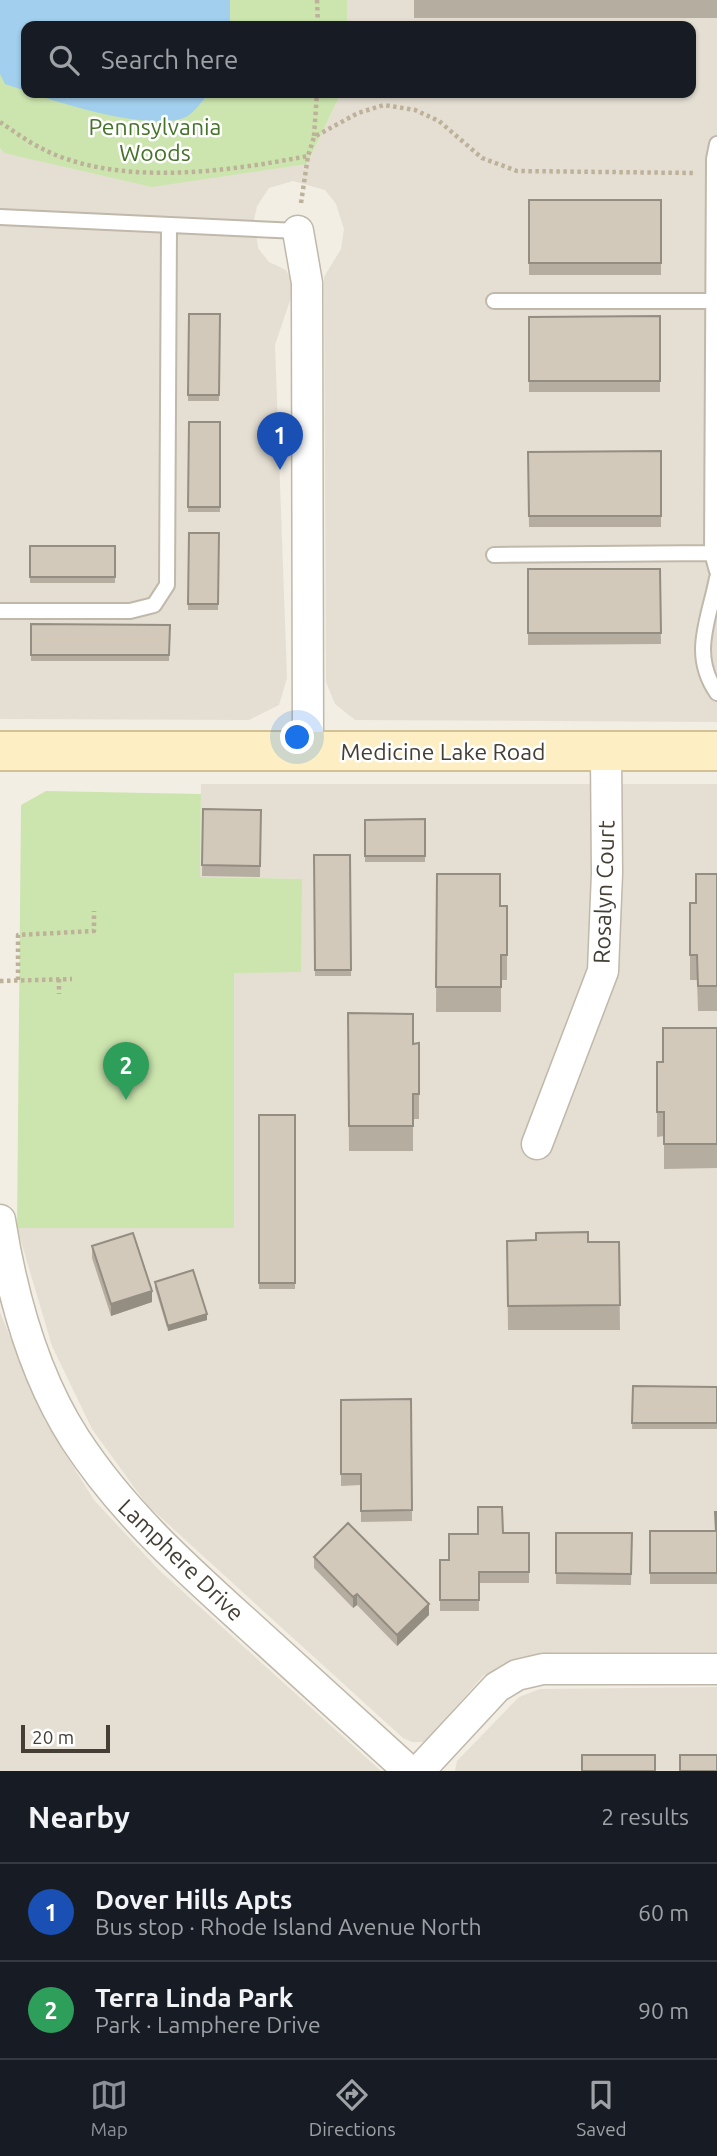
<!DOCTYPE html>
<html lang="en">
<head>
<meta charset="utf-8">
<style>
  body { margin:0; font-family:Ubuntu,sans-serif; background:#20242c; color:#f1f3f6 }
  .scale { position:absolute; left:21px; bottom:18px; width:89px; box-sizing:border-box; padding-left:7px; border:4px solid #443e34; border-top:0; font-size:19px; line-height:24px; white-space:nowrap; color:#443e34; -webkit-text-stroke:5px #fff; paint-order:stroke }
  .you { position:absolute; left:298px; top:738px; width:24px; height:24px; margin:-18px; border:5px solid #fff; border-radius:50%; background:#1a73e8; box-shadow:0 0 0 10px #1a73e833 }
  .badge { display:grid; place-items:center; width:46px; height:46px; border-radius:50%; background:#8c9099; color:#fff; font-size:23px; font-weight:700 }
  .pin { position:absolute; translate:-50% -58px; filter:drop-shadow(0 2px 4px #0008) }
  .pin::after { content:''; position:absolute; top:37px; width:24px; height:21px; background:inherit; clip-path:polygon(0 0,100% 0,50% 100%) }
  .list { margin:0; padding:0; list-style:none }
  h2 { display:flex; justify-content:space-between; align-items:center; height:91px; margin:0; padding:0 28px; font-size:30px }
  h2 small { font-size:23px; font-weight:400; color:#9ea1a6 }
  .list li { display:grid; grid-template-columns:46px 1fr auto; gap:21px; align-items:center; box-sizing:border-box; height:98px; padding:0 28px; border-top:2px solid #363941 }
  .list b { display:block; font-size:26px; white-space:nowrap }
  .list p { margin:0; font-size:23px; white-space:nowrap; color:#9ea1a6 }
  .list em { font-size:23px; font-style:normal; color:#9ea1a6 }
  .icon { flex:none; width:38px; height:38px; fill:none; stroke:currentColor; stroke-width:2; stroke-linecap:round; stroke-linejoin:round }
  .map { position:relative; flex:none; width:717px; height:1771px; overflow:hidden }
  .search { position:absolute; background:#171b24; box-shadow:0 2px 5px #0004; left:21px; right:21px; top:21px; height:77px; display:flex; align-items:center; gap:18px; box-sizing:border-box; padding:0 24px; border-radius:14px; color:#9ea1a6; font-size:26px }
  .sheet { height:287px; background:#171b24 }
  nav { display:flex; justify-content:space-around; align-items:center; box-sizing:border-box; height:98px; border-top:2px solid #363941; background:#171b24; font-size:19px; color:#9ea1a6 }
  nav a { display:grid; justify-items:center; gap:4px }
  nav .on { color:#8c9099 }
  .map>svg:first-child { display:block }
  .residential { fill:#e5dfd3 }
  .green { fill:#cce5ae }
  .water { fill:#a2cfed }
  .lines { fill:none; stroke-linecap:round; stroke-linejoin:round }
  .lane-casing { stroke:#c0b8aa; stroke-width:18 }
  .street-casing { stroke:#c0b8aa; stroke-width:33 }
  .secondary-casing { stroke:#d1c195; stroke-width:42 }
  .path { stroke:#beb199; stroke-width:4.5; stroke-dasharray:3.5 3.5; stroke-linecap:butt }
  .lane { stroke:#fff; stroke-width:14 }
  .street { stroke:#fff; stroke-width:30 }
  .secondary { stroke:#fdefc3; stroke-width:38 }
  .wall { fill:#b5ada0 }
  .shaded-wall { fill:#948d82 }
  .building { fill:#d3c9ba; stroke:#948d82; stroke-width:2 }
  .labels { text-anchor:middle; stroke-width:5; stroke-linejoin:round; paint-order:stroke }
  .park-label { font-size:23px; fill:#46732a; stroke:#fff }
  .street-label { font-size:23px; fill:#443e34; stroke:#fff }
</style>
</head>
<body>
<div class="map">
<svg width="717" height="1771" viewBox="0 0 717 1771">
  <rect width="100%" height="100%" fill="#f2eee4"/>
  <!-- residential -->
  <path class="residential" d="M 347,0 L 717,0 L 717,722 L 355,720 L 335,704 L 326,682 L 324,277 L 341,249 L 344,229 L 336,204 L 325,190 L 293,181 L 269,188 L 257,206 L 254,220 L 258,248 L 269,262 L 286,270 L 295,286 L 275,345 L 287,678 L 279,705 L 249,720 L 0,719 L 0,148 L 4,153 L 307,164 L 341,93 L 691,93 L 691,26 L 347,26 Z
    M 201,784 L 717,784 L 717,1652 L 544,1653 L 508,1661 L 483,1676 L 425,1742 L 412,1742 L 403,1738 L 147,1505 L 92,1429 L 52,1346 L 17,1228 L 234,1228 L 234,973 L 301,879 L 200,877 Z
    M 0,1312 L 44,1420 L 94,1500 L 159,1570 L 381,1771 L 0,1771 Z
    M 717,1687 L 717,1771 L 455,1771 L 457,1761 L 519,1697 L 540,1689 Z"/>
  <!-- green -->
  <path class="green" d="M 0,0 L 347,0 L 347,26 L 26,26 L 26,93 L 341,93 L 307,164 L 152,187 L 4,153 L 0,148 Z
    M 46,791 L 201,794 L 200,877 L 302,879 L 301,972 L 234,973 L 234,1228 L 17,1228 L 21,805 Z"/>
  <!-- water -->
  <path class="water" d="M 0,0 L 230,0 L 230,26 L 26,26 L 26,91 L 5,84 L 0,74 Z
    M 31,93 L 209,93 C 203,100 194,113 186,117 C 153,132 66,105 31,93 Z"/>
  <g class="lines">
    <defs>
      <path id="lane" d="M 717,144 L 714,159 L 712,553 L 717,571
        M 0,217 L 298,231
        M 494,301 L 712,301
        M 494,555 L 712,553
        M 717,578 C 709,620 690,654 717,693
        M 0,611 L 130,611 L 154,605 L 167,585 L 169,226"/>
      <path id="street" d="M 298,231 L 307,283 L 308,751
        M 537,1144 L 603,971 L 607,873 L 606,754
        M 0,1220 C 12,1295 33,1374 75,1439 C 121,1510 182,1565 244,1621 C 299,1671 354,1721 409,1771
        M 419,1771 L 497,1687 L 517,1675 L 543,1669 L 717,1669"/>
      <path id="secondary" d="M 0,751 L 717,751"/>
    </defs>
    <!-- lane casing -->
    <use href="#lane" class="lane-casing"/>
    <!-- street casing -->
    <use href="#street" class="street-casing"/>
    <!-- secondary casing -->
    <use href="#secondary" class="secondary-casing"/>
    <!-- path -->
    <path class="path" d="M 317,0 L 318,26
      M 0,122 C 12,130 24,139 37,146 C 113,188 225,172 308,156
      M 314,136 L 317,93
      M 301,203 L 308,156 L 314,137 L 358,113 L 384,105 L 415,110 L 439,121 L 482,158 L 517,171 L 694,173
      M 59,979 L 59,994
      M 18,980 L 18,935 L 94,931 L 94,911
      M 0,981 L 72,979"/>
    <!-- lane -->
    <use href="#lane" class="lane"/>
    <!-- street -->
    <use href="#street" class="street"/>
    <!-- secondary -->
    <use href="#secondary" class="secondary"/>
  </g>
  <!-- wall -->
  <path class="wall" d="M 414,0 L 717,0 L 717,18 L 414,18 Z
    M 529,200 L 661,200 L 661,275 L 529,275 Z
    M 189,314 L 220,314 L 219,401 L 188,401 Z
    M 660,316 L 660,392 L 529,392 L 529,317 Z
    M 189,422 L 220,422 L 220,512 L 188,512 Z
    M 661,451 L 661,527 L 529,527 L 528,452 Z
    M 189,533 L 219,533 L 218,610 L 188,610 Z
    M 30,546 L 115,546 L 115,583 L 30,583 Z
    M 528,569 L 660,569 L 661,644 L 528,645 Z
    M 31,624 L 170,625 L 169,661 L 31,661 Z
    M 203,809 L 261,810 L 260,877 L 202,876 Z
    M 425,819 L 425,862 L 365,862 L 365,820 Z
    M 314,855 L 350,855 L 351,976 L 315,976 Z
    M 437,874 L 500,906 L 507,906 L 507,980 L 501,980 L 501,1012 L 436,1012 Z
    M 717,874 L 717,1011 L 698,1011 L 697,980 L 690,980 L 690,903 L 696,903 Z
    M 348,1013 L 413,1044 L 419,1043 L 419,1119 L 413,1119 L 413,1151 L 349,1151 Z
    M 717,1028 L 717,1168 L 664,1169 L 664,1136 L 657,1137 L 657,1062 L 663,1062 Z
    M 259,1115 L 295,1115 L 295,1289 L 259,1289 Z
    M 507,1241 L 619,1242 L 620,1330 L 508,1330 Z
    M 92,1246 L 152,1302 L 111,1316 L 92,1258 Z
    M 155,1282 L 207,1320 L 168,1331 L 155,1288 Z
    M 633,1386 L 717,1387 L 717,1429 L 632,1429 Z
    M 411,1399 L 412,1521 L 361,1522 L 361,1485 L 341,1486 L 341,1400 Z
    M 717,1512 L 717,1584 L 650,1584 L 650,1531 L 716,1531 Z
    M 503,1533 L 529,1533 L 529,1583 L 479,1583 L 479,1611 L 440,1611 L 440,1560 L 449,1560 Z
    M 556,1533 L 632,1533 L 631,1585 L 556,1584 Z
    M 314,1557 L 429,1615 L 397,1646 L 357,1605 L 353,1608 L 314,1568 Z"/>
  <!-- shaded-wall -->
  <path class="shaded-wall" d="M 152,1291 L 152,1302 L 111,1316 L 111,1304 Z
    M 207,1314 L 207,1320 L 168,1331 L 168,1326 Z
    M 357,1594 L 357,1605 L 353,1608 L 353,1597 Z
    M 429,1604 L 429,1615 L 397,1646 L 397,1635 Z"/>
  <!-- building -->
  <path class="building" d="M 529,200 L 661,200 L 661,263 L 529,263 Z
    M 189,314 L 220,314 L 219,395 L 188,395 Z
    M 660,316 L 660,381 L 529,381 L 529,317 Z
    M 189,422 L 220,422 L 220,507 L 188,507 Z
    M 661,451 L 661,516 L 529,516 L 528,452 Z
    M 189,533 L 219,533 L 218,604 L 188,604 Z
    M 30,546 L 115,546 L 115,577 L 30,577 Z
    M 528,569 L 660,569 L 661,633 L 528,633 Z
    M 31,624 L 170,625 L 169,655 L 31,655 Z
    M 203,809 L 261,810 L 260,866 L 202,865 Z
    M 425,819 L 425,856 L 365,856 L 365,820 Z
    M 314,855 L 350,855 L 351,970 L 315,970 Z
    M 437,874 L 500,874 L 500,906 L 507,906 L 507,955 L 501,955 L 501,987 L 436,987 Z
    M 696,874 L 717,874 L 717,986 L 698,986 L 697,955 L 690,955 L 690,903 L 696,903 Z
    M 348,1013 L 413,1014 L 413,1044 L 419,1043 L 419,1094 L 413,1094 L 413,1126 L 349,1126 Z
    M 663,1028 L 717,1028 L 717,1144 L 664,1144 L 664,1112 L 657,1112 L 657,1062 L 663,1062 Z
    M 259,1115 L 295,1115 L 295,1283 L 259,1283 Z
    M 588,1232 L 588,1242 L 619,1242 L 620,1305 L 508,1306 L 507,1241 L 536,1240 L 536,1233 Z
    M 133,1233 L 152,1291 L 111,1304 L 92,1246 Z
    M 193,1270 L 207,1314 L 168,1326 L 155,1282 Z
    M 633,1386 L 717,1387 L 717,1423 L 632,1423 Z
    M 411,1399 L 412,1510 L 361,1511 L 361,1474 L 341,1474 L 341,1400 Z
    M 478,1507 L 502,1507 L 503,1533 L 529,1533 L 529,1572 L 479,1572 L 479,1600 L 440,1600 L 440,1560 L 449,1560 L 449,1534 L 478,1534 Z
    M 715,1512 L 717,1512 L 717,1573 L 650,1573 L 650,1531 L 716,1531 Z
    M 348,1523 L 429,1604 L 397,1635 L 357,1594 L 353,1597 L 314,1557 Z
    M 556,1533 L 632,1533 L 631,1574 L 556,1573 Z
    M 582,1755 L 655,1755 L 655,1771 L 582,1771 Z
    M 680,1755 L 717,1755 L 717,1771 L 680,1771 Z"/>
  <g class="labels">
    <!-- park labels -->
    <g class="park-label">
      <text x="155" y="135">Pennsylvania<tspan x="155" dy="26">Woods</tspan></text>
    </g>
    <!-- street labels -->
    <g class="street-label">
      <text x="443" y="760">Medicine Lake Road</text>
      <text transform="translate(604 892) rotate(-88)" y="8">Rosalyn Court</text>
      <text transform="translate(181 1560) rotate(44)" y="8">Lamphere Drive</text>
    </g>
  </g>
</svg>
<div class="scale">20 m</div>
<div class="you"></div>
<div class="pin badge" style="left:280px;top:470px;background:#1a4fb4">1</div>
<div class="pin badge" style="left:126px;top:1100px;background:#2e9e5b">2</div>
<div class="search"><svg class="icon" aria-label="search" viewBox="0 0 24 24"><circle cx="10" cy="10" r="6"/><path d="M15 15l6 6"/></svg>Search here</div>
</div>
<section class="sheet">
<h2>Nearby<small>2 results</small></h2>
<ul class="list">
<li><span class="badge" style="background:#1a4fb4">1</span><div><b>Dover Hills Apts</b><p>Bus stop · Rhode Island Avenue North</p></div><em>60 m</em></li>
<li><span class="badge" style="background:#2e9e5b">2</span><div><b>Terra Linda Park</b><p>Park · Lamphere Drive</p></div><em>90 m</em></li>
</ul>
</section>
<nav>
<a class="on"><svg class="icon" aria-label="map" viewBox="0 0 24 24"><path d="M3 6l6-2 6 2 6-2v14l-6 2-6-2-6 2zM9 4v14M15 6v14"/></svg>Map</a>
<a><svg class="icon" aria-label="directions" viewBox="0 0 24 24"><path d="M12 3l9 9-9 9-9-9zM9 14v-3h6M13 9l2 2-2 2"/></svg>Directions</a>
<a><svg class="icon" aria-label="saved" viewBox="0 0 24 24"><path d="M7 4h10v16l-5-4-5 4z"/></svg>Saved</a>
</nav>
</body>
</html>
